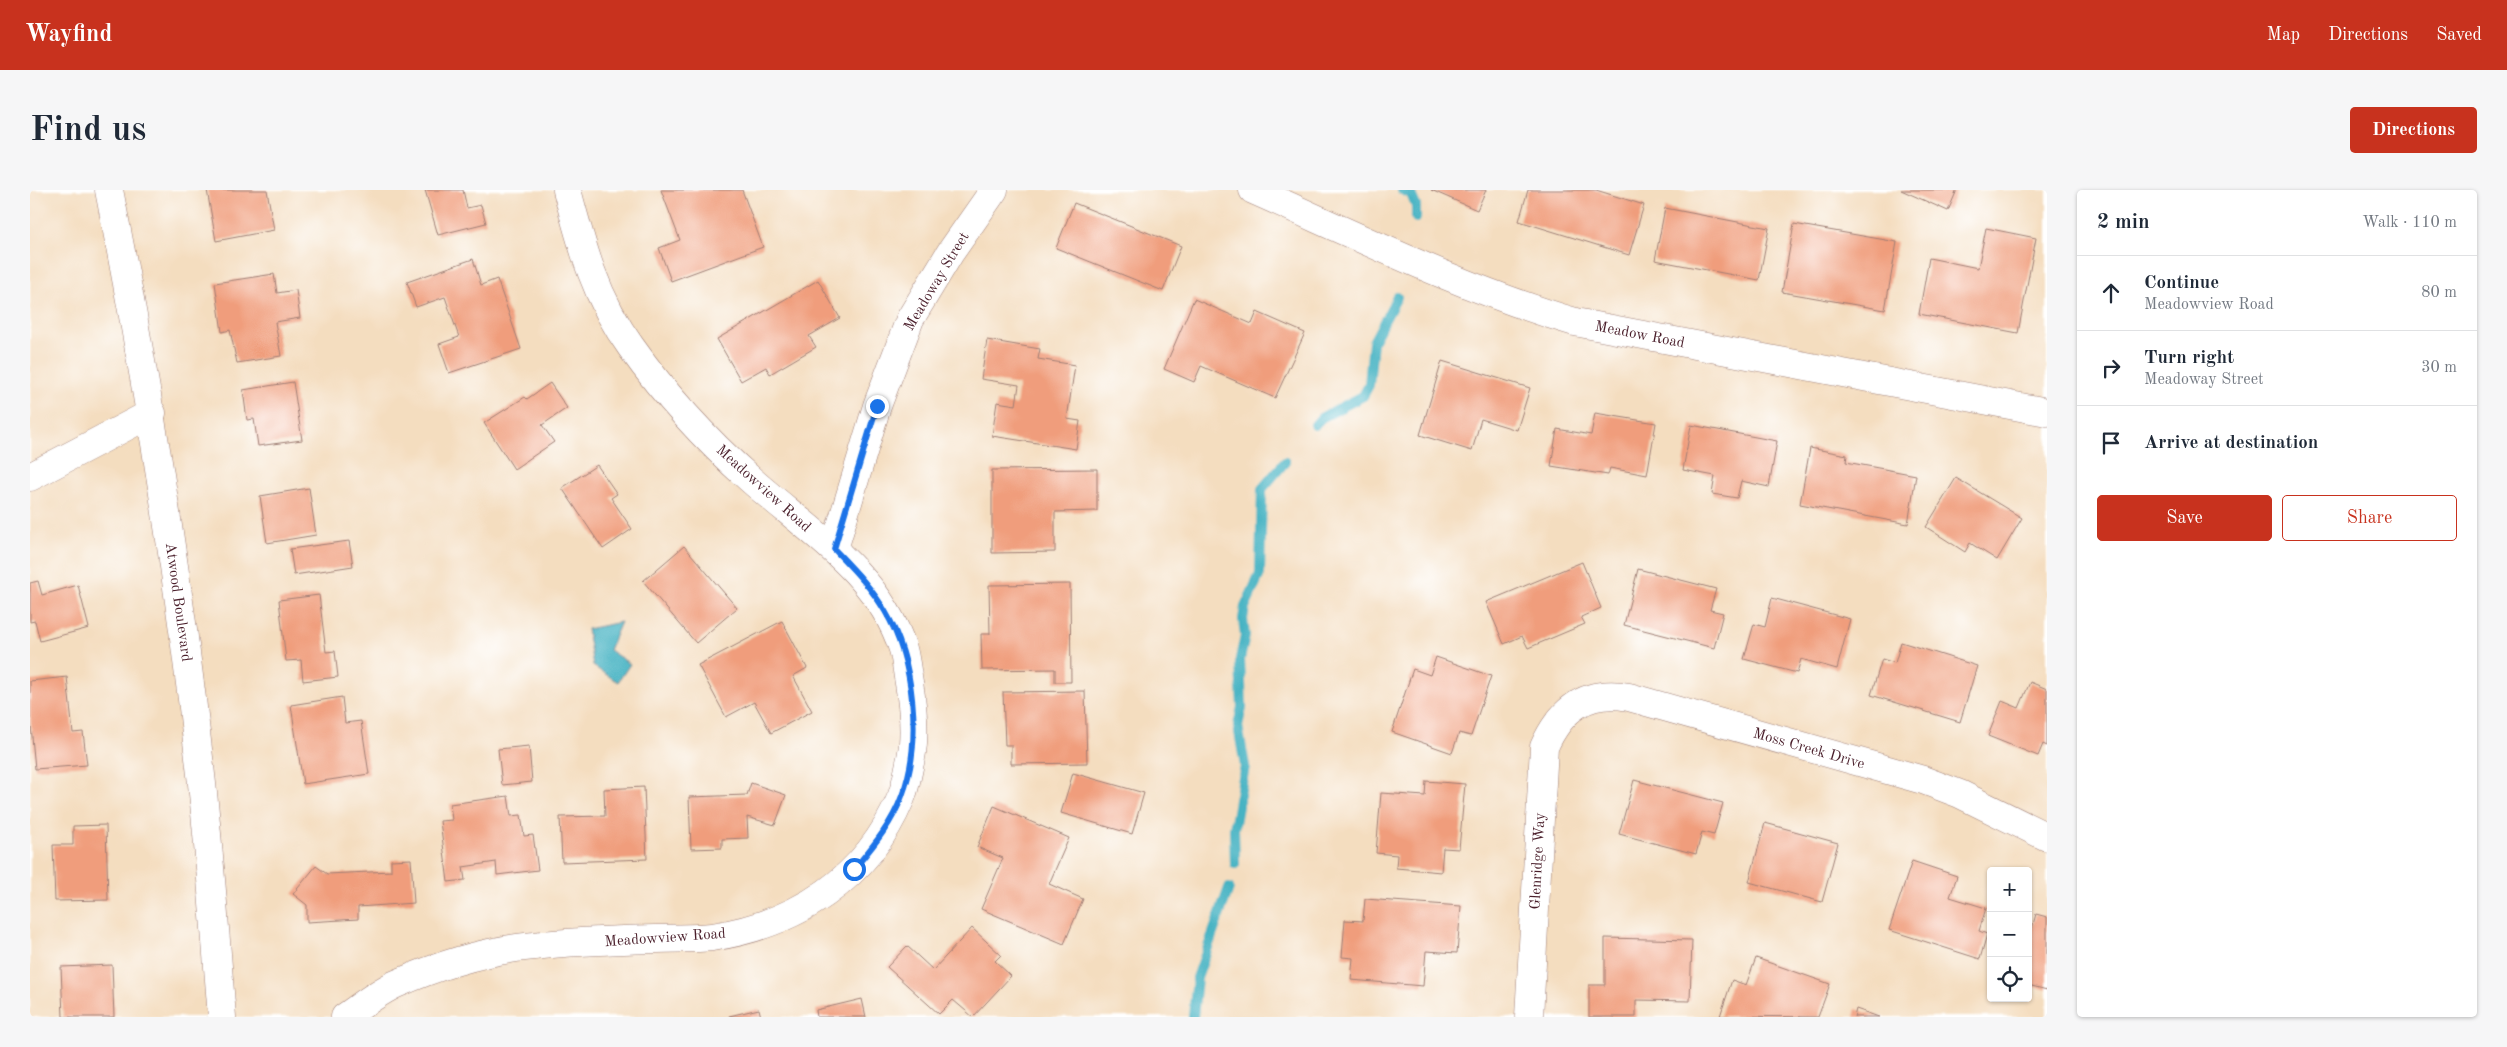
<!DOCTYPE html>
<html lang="en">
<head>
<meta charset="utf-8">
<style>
  body { margin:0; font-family:"Old Standard TT",serif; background:#f6f6f7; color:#1f2937 }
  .controls { position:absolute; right:15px; bottom:15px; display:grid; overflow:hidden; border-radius:5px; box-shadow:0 1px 4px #0004 }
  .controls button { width:45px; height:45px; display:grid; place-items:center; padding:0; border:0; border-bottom:1px solid #e0e1e3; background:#fff; color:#1f2937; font:25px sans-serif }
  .stop { position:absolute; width:15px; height:15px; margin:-11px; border:4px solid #1a73e8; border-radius:50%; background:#fff }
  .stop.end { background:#1a73e8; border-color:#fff; box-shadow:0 1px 5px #0008 }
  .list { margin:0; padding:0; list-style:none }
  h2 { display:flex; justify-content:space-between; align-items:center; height:65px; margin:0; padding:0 20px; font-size:21px }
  h2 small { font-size:16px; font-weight:400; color:#747a83 }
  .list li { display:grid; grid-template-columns:32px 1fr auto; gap:15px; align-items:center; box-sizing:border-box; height:75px; padding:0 20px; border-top:1px solid #e0e1e3 }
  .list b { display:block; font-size:19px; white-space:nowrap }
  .list p { margin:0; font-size:16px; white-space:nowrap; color:#747a83 }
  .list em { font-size:16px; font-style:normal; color:#747a83 }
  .actions { display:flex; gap:10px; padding:15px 20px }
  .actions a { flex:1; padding:11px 0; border:1px solid #c8321e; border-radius:5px; text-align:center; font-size:18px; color:#c8321e }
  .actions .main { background:#c8321e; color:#fff }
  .icon { flex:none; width:28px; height:28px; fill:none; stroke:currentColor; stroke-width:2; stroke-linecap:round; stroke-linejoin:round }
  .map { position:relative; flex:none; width:2017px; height:827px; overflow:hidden; border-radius:5px }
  header { display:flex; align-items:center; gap:30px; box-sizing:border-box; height:70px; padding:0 25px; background:#c8321e; color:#fff }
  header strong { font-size:24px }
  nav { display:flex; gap:28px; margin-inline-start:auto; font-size:18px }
  .intro { display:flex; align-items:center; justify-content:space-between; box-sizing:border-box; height:120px; padding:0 30px }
  h1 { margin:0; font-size:35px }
  .button { padding:12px 22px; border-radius:5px; background:#c8321e; color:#fff; font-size:18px; font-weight:700 }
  main { display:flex; gap:30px; padding:0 30px }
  aside { flex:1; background:#fff; border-radius:5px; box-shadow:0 1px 4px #0004 }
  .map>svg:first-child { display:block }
  .water { fill:#47b3c3; stroke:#486977 }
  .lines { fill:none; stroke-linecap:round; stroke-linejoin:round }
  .stream { stroke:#47b3c3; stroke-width:10 }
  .building { fill:#f09d7c }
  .minor-casing { stroke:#9f7e75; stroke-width:29 }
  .tertiary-casing { stroke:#9f7e75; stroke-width:29 }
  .minor { stroke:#fff; stroke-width:28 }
  .tertiary { stroke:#fff; stroke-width:28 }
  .route { stroke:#1a73e8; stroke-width:6 }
  .labels { text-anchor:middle; stroke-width:5; stroke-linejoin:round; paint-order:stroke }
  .street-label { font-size:15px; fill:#4a1f2b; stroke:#fff }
</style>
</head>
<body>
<header>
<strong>Wayfind</strong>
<nav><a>Map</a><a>Directions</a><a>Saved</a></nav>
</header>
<div class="intro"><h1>Find us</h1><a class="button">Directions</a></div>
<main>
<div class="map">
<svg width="2017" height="827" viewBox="0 0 2017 827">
  <rect width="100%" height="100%" fill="#fff"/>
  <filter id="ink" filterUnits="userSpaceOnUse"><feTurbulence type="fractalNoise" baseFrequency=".02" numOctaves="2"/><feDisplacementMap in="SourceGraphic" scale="10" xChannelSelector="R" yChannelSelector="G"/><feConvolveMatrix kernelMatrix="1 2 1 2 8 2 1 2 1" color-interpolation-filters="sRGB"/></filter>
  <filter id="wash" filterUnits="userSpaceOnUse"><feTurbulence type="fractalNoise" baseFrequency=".0096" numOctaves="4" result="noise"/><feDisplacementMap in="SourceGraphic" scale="20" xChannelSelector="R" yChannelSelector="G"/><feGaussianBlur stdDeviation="1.12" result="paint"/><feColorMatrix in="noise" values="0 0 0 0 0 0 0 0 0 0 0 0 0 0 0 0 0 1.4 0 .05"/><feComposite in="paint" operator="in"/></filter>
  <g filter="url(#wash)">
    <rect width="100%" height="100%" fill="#f4ddbf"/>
    <!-- water -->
    <path class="water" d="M 591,432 L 579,460 L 600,474 L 588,492 L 563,476 L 557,439 Z"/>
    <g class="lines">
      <!-- stream -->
      <path class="stream" d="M 1372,0 L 1381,4 L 1386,16 L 1386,28
        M 1285,235 L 1291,228 L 1333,206 L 1339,195 L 1343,152 L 1367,107
        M 1205,674 L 1204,639 L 1215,576 L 1208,536 L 1212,517 L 1210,469 L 1215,446 L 1213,429 L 1215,417 L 1230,384 L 1232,299 L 1255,272
        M 1163,827 L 1167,788 L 1199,698"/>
    </g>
    <g id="blocks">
      <!-- building -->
      <path class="building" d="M 177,0 L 237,0 L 244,40 L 186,51 Z
        M 395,0 L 433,0 L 437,18 L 451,15 L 456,33 L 408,45 Z
        M 631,0 L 712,0 L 733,57 L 641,91 L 629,58 L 650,50 Z
        M 1401,0 L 1456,0 L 1447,20 Z
        M 1498,0 L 1566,0 L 1614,15 L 1599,65 L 1489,31 Z
        M 1871,0 L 1927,0 L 1918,21 Z
        M 1044,13 L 1151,56 L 1133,101 L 1026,58 Z
        M 1635,18 L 1739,38 L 1729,90 L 1625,70 Z
        M 1764,34 L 1867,52 L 1855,120 L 1752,102 Z
        M 1956,38 L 2006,48 L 1988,143 L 1889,124 L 1899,68 L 1948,78 Z
        M 443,69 L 451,95 L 467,89 L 491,159 L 419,183 L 409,154 L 429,147 L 415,107 L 386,117 L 377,92 Z
        M 244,84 L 247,103 L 266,100 L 270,128 L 245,132 L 251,166 L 207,173 L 200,140 L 192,142 L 185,93 Z
        M 788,90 L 810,128 L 779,146 L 786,157 L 740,184 L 736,177 L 711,191 L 687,149 Z
        M 1164,109 L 1222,134 L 1227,122 L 1275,143 L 1245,208 L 1171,176 L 1164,192 L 1134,179 Z
        M 957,150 L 1010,159 L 1008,169 L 1045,175 L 1037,229 L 1050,231 L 1046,259 L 962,246 L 967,212 L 986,215 L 989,195 L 951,189 Z
        M 1412,171 L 1500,198 L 1487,240 L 1451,229 L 1442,261 L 1390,245 Z
        M 263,192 L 272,250 L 228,256 L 224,229 L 217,230 L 213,200 Z
        M 520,193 L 537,218 L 512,235 L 524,252 L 484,279 L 454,233 L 495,207 L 497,209 Z
        M 1565,223 L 1626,233 L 1617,285 L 1580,278 L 1578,285 L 1521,276 L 1527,239 L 1561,245 Z
        M 1661,235 L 1747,251 L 1739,297 L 1711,291 L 1707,308 L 1682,304 L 1685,286 L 1653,280 Z
        M 1780,258 L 1817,265 L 1816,272 L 1886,285 L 1878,334 L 1770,314 Z
        M 567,275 L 587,304 L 581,308 L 602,339 L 573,359 L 532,298 Z
        M 1067,279 L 1067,321 L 1025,322 L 1025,362 L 962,363 L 962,280 Z
        M 1926,288 L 1992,328 L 1967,370 L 1940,353 L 1935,362 L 1896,337 Z
        M 279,298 L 286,345 L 237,353 L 230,306 Z
        M 319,351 L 323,376 L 264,385 L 260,359 Z
        M 654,356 L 707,418 L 666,453 L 613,391 Z
        M 1552,372 L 1571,418 L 1551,427 L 1555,434 L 1498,458 L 1492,446 L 1474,454 L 1456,412 Z
        M 1608,379 L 1686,399 L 1680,420 L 1693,423 L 1684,458 L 1594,435 Z
        M 8,391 L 12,405 L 48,395 L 59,438 L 10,451 L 5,431 L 0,432 L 0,393 Z
        M 1040,394 L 1041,492 L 1025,492 L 1025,479 L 952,480 L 951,444 L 960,444 L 959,395 Z
        M 289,405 L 296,462 L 305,461 L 308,487 L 273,491 L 271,470 L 256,471 L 249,410 Z
        M 1742,408 L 1820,429 L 1807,479 L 1771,469 L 1767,483 L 1714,469 L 1724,434 L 1735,437 Z
        M 752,431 L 777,478 L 763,486 L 782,521 L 741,543 L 724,512 L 696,527 L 668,475 Z
        M 1871,452 L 1947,476 L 1930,532 L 1841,505 L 1852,469 L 1865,473 Z
        M 1406,467 L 1461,486 L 1441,546 L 1429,543 L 1422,563 L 1362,542 L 1383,479 L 1400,485 Z
        M 37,487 L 43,543 L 53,542 L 57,575 L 5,579 L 0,525 L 0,491 Z
        M 2000,492 L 2017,499 L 2017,556 L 2013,554 L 2008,566 L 1958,546 L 1972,511 L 1989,518 Z
        M 1055,501 L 1057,573 L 981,574 L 981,555 L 975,555 L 973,502 Z
        M 312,507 L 315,533 L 331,531 L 339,584 L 273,594 L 261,515 Z
        M 499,556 L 502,592 L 472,595 L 468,559 Z
        M 1043,583 L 1114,603 L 1102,644 L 1031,623 Z
        M 1604,590 L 1693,613 L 1684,645 L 1672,642 L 1666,664 L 1589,644 Z
        M 1396,591 L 1435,594 L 1429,659 L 1413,658 L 1411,682 L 1366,678 L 1367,665 L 1346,663 L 1351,603 L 1395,606 Z
        M 721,593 L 756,605 L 745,635 L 717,627 L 718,648 L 692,649 L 692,658 L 661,659 L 659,607 L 717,605 Z
        M 614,597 L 617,669 L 532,672 L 530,627 L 575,626 L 574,599 Z
        M 478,606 L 481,626 L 491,625 L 494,646 L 503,645 L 508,680 L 467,685 L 466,672 L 433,677 L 435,690 L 418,692 L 410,631 L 422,630 L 420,614 Z
        M 964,616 L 1039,648 L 1019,694 L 1053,709 L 1034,754 L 951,719 L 973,668 L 947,657 Z
        M 1735,633 L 1808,653 L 1792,712 L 1719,692 Z
        M 76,635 L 78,710 L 25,711 L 23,655 L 43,655 L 43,636 Z
        M 381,669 L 384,713 L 328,717 L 328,729 L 277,732 L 277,715 L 263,704 L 286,676 L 297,684 L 361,681 L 361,670 Z
        M 1882,671 L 1927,686 L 1920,707 L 1956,718 L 1949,741 L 1957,744 L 1950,769 L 1859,740 Z
        M 1335,709 L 1431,716 L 1427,763 L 1396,761 L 1393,796 L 1321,790 L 1323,768 L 1312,767 L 1315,730 L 1333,731 Z
        M 2006,724 L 2017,727 L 2017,800 L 1998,795 L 1998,752 Z
        M 942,738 L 971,765 L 965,771 L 981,786 L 943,827 L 923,810 L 909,824 L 857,777 L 877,756 L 903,780 Z
        M 1575,748 L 1662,750 L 1660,811 L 1606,810 L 1606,827 L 1559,827 L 1559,795 L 1575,795 Z
        M 1726,768 L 1800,794 L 1788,827 L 1690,826 L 1702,790 L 1716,795 Z
        M 82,775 L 84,827 L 33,827 L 31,777 Z
        M 832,809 L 836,827 L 787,827 L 786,820 Z
        M 729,819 L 731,827 L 699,827 L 699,826 Z
        M 1826,819 L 1849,827 L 1824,827 Z"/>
    </g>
  </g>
  <g filter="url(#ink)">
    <use href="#blocks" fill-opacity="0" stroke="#9f7e75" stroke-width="1"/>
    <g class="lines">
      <defs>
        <path id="minor" d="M 1223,0 C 1329,47 1434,99 1545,132 L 2017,222
          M 0,287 L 122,223
          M 804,359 L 847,216 L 880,129 L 920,63 L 964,0
          M 315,827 C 331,816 348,802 366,794 C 409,775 458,760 504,756 C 545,751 587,750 627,749 C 645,748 664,749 682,747 C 767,734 837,689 871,608 C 876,596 878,581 881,568 C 886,544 883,517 879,493 C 877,482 876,470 873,459 C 849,383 776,339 720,289 C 676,250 635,205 601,157 C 566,109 552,57 537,0
          M 1499,827 L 1514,557 C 1531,519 1557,499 1599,507 L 1893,590 L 1930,604 L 2017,647"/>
        <path id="tertiary" d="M 79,0 C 117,191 148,383 170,576 C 180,660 185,743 192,827"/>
      </defs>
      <!-- minor casing -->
      <use href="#minor" class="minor-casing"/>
      <!-- tertiary casing -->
      <use href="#tertiary" class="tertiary-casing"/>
      <!-- minor -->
      <use href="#minor" class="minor"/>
      <!-- tertiary -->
      <use href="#tertiary" class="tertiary"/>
    </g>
  </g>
  <g class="lines" filter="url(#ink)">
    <!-- route -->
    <path class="route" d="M 824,679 C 843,656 862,634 872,606 C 893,551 884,470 855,421 C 841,397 823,379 804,359 L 847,216"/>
  </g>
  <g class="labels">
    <!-- street labels -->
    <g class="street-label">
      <text transform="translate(906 91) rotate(-59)" y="5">Meadoway Street</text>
      <text transform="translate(1610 144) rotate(11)" y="5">Meadow Road</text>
      <text transform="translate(734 298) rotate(42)" y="5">Meadowview Road</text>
      <text transform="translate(149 412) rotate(82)" y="5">Atwood Boulevard</text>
      <text transform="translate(1779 558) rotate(16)" y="5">Moss Creek Drive</text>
      <text transform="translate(1507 671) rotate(-87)" y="5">Glenridge Way</text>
      <text transform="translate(635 747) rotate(-4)" y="5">Meadowview Road</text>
    </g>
  </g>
</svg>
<div class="controls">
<button>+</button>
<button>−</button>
<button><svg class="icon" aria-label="locate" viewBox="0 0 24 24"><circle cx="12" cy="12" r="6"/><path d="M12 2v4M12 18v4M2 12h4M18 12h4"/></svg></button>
</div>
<div class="stop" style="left:824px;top:679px"></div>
<div class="stop end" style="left:847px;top:216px"></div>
</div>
<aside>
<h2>2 min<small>Walk · 110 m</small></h2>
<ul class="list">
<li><svg class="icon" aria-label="ahead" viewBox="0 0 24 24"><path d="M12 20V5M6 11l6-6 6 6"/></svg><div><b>Continue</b><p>Meadowview Road</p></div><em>80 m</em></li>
<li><svg class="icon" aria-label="right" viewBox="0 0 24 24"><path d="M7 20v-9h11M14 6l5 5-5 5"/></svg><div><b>Turn right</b><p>Meadoway Street</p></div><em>30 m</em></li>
<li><svg class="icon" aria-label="arrive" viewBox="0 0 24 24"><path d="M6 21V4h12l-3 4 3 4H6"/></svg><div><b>Arrive at destination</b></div></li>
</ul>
<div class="actions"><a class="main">Save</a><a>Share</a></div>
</aside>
</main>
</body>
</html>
